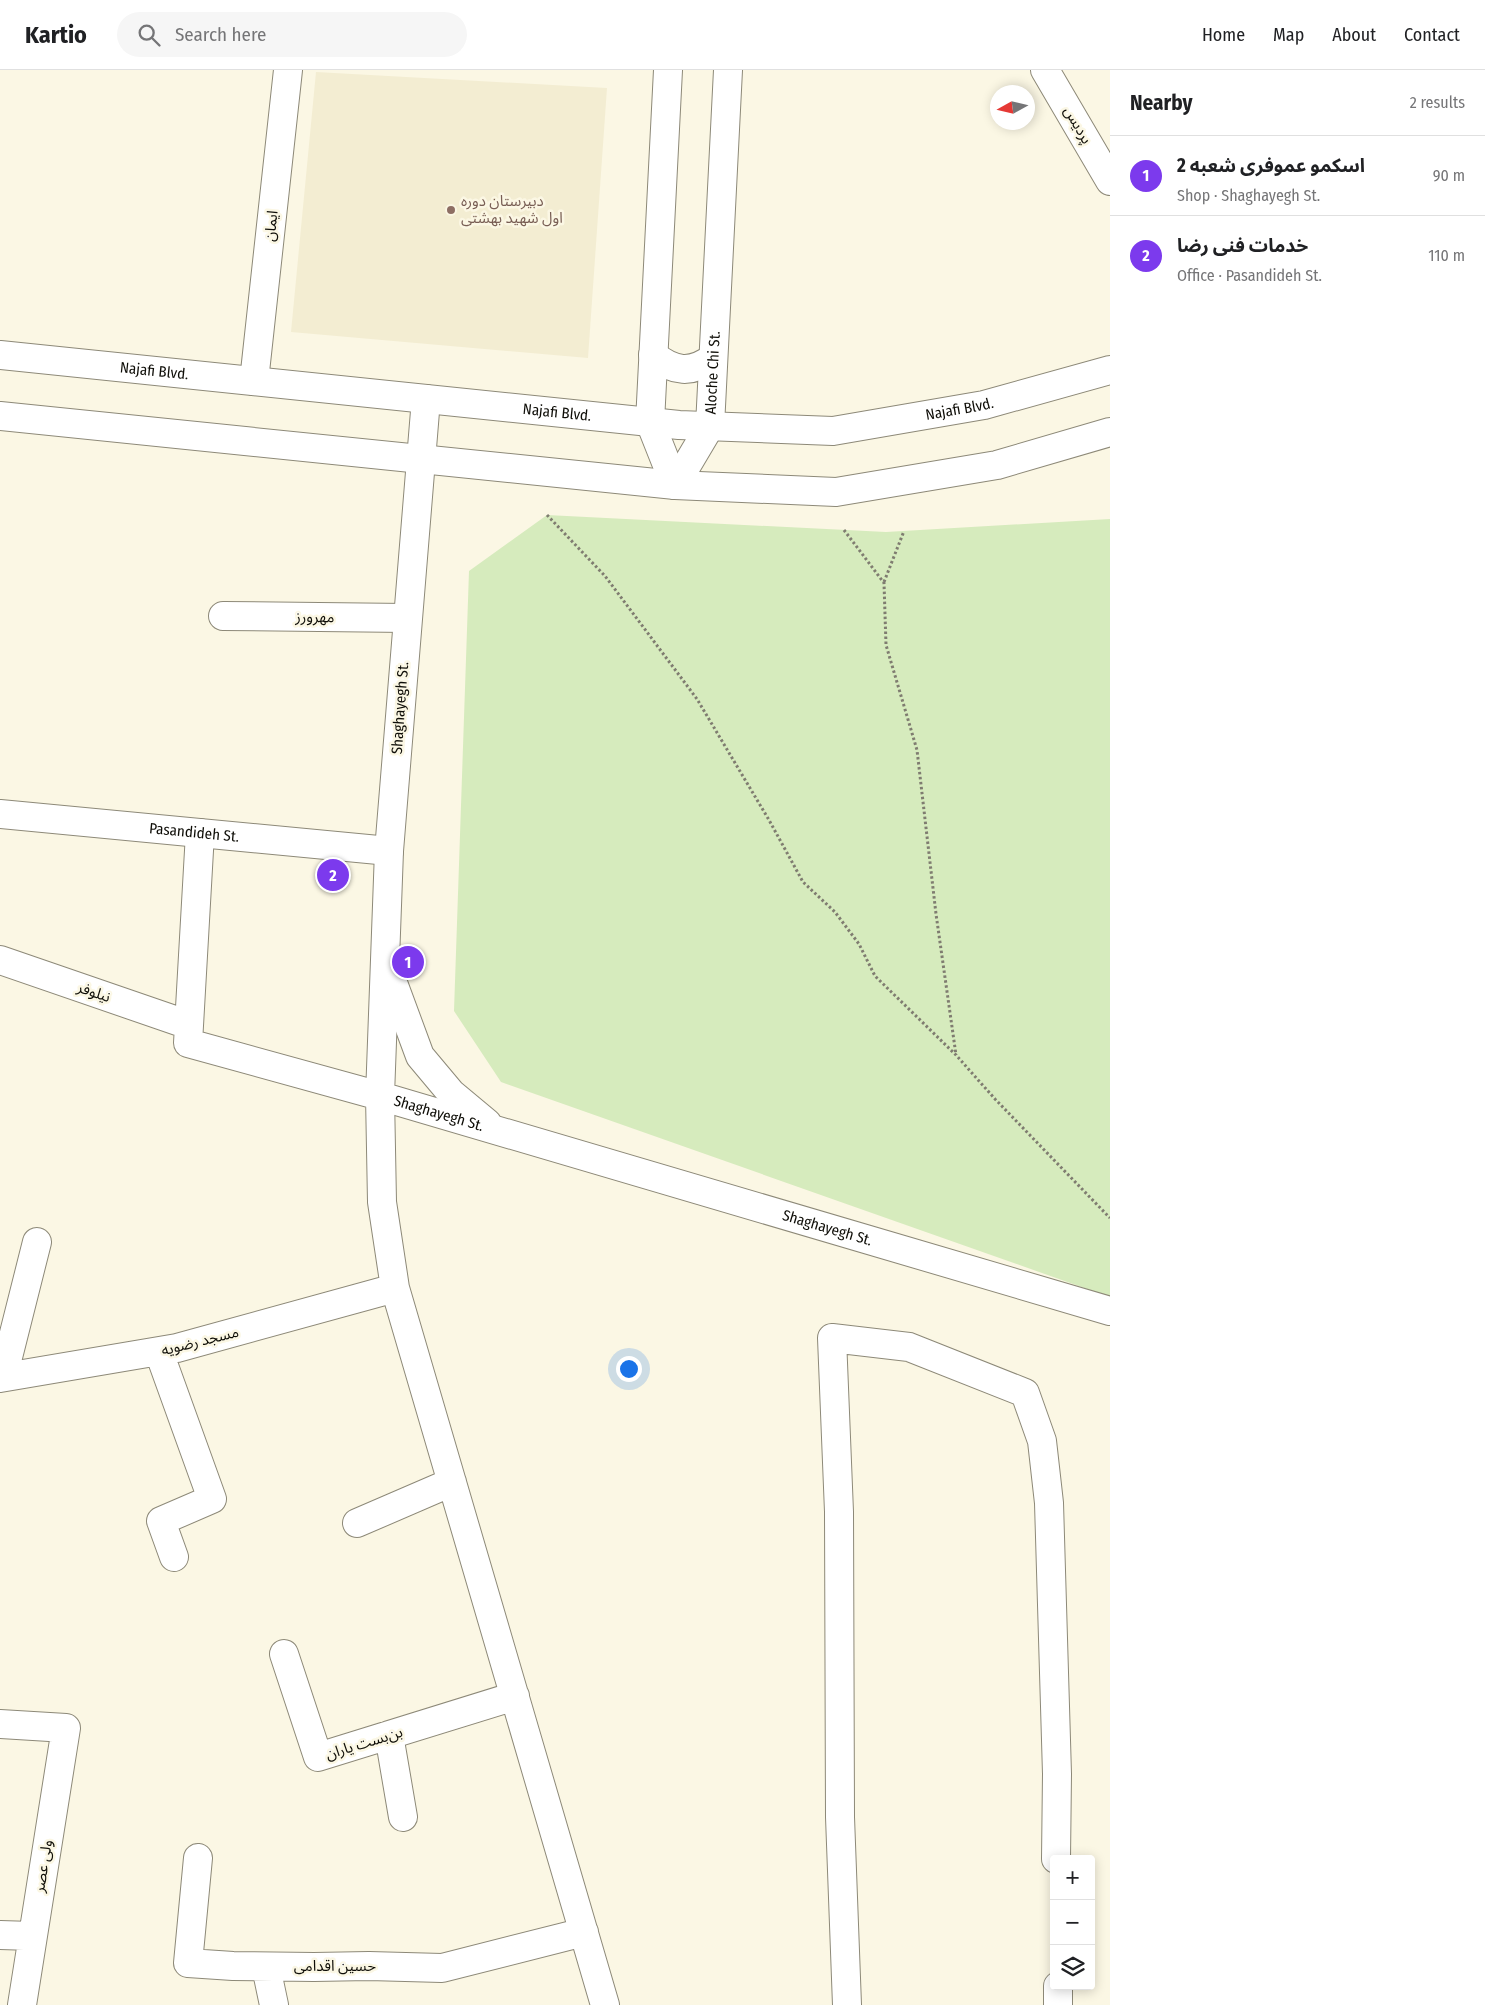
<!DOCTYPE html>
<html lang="en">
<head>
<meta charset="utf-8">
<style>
  body { margin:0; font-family:"Fira Sans Condensed","Noto Sans Arabic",sans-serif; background:#f6f6f6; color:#202124 }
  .controls { position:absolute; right:15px; bottom:15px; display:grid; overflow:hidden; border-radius:5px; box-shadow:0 2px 12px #0003 }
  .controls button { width:45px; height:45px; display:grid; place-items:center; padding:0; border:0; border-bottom:1px solid #e0e0e0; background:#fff; color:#202124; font:25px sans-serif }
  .compass { position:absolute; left:990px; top:15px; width:45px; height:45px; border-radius:50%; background:#fff; box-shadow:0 2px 12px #0003; rotate:262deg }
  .you { position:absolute; left:628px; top:1298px; width:18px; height:18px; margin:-12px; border:4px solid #fff; border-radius:50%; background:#1a73e8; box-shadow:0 0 0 8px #1a73e833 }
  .badge { display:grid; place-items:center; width:32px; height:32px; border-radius:50%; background:#7c3aed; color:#fff; font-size:16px; font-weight:700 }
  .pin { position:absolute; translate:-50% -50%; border:2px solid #fff; box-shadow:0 1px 5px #0006 }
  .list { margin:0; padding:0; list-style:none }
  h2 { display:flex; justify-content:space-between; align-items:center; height:65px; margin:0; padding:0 20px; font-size:21px }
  h2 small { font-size:16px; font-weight:400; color:#757577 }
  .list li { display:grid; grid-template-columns:32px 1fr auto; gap:15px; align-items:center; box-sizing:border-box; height:80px; padding:0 20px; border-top:1px solid #e0e0e0 }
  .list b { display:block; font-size:19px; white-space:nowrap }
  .list p { margin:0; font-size:16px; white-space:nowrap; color:#757577 }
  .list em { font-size:16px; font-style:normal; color:#757577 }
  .icon { flex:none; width:28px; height:28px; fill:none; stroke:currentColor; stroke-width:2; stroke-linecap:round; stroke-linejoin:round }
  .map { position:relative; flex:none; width:1110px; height:1935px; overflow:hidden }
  header { display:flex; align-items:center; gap:30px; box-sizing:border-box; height:70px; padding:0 25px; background:#fff; border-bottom:1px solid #e0e0e0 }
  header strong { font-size:24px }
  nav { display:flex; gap:28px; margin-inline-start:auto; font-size:18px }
  .search { width:350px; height:45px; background:#f6f6f6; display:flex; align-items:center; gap:12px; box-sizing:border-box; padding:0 18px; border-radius:28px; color:#757577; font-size:19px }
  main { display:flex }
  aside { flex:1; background:#fff }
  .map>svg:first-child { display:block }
  .built { fill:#f3edd2 }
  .green { fill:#d6ebbd }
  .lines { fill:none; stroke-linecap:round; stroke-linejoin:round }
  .street-casing { stroke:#8d8978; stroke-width:30 }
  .secondary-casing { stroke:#8d8978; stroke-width:30 }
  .path { stroke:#7f7c70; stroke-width:3; stroke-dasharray:2.5 2.5; stroke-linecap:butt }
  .street { stroke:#fff; stroke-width:28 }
  .secondary { stroke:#fff; stroke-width:28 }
  .education-dot { fill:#8d6e63; stroke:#fbf7e4; stroke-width:2 }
  .labels { text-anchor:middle; stroke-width:5; stroke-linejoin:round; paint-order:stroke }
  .street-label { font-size:15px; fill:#0e0d07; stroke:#fbf7e4 }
  .education-label { font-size:15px; fill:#785e54; stroke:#fbf7e4; text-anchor:start }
</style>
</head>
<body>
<header>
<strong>Kartio</strong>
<div class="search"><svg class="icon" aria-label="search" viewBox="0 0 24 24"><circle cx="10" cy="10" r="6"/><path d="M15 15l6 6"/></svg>Search here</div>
<nav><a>Home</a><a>Map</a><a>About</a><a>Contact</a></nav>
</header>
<main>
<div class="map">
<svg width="1110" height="1935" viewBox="0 0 1110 1935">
  <rect width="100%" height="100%" fill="#fbf7e4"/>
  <!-- built -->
  <path class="built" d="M 316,2 L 607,18 L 588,288 L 291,262 Z"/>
  <!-- green -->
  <path class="green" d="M 547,445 L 886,462 L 1110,449 L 1110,1227 L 501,1012 L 454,941 L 469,501 Z"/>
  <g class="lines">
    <defs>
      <path id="street" d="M 1045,0 L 1110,111
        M 254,311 L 288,0
        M 223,546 L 407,548
        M 200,763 L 188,973 L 380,1026 L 382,1132 L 395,1218 L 605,1935
        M 0,890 L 189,955
        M 159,1282 L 212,1429 L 161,1451 L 174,1487
        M 3,1307 L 37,1172
        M 0,1308 L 177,1278 L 395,1218
        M 357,1453 L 452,1412
        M 284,1584 L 318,1687 L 515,1626
        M 0,1654 L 66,1658 L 22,1935
        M 389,1665 L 403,1747
        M 198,1788 L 188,1893 L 233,1896 L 314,1897 L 369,1896 L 442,1898 L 584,1862
        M 0,1865 L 32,1866
        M 266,1897 L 274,1935
        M 1058,1916 L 1058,1935
        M 847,1935 L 840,1747 L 839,1442 L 832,1268 L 909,1277 L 1025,1323 L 1042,1371 L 1049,1433 L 1057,1704 L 1056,1789"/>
      <g id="secondary">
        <path d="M 668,0 L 650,352 L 675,415"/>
        <path id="s1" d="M 0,285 L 679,355 L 833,361 L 984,335 L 1110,300"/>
        <path d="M 653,285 C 674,302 691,304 713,288"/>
        <path id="s2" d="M 426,329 L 389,781 L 380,1026 L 1110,1241"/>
        <path d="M 0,346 L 675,415 L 836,422 L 997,395 L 1110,362"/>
        <path id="s3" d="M 675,415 L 710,356 L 728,0"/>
        <path id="s4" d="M 0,744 L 389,781"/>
        <path d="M 389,902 L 420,986 L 451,1023 L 487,1053"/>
      </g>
    </defs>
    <!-- street casing -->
    <use href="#street" class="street-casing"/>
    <!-- secondary casing -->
    <use href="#secondary" class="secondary-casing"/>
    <!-- path -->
    <path class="path" d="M 547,445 L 605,506 L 697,629 L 769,750 L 803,812 L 835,842 L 859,874 L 875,906 L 956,985 L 995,1029 L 1110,1148
      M 844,460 L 884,513 L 886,575 L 917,680 L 936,844 L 956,985
      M 884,512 L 904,461"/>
    <!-- street -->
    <use href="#street" class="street"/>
    <!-- secondary -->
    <use href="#secondary" class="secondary"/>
  </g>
  <!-- markers -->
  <circle class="education-dot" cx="451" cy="140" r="5"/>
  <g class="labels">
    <!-- street labels -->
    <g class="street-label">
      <text transform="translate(1078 55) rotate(60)" y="5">پردیس</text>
      <text transform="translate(271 156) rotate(-84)" y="5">ایمان</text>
      <text dy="5" stroke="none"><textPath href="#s1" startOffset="155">Najafi Blvd.</textPath></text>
      <text dy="5" stroke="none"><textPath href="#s3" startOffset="122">Aloche Chi St.</textPath></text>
      <text dy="5" stroke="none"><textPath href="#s1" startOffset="965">Najafi Blvd.</textPath></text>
      <text dy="5" stroke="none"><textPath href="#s1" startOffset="560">Najafi Blvd.</textPath></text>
      <text transform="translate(315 547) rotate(1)" y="5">مهرورز</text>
      <text transform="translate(400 638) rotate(-86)" y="5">Shaghayegh St.</text>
      <text dy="5" stroke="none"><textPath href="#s4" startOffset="195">Pasandideh St.</textPath></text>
      <text transform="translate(94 922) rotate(19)" y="5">نیلوفر</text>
      <text dy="5" stroke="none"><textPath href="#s2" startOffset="760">Shaghayegh St.</textPath></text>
      <text dy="5" stroke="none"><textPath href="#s2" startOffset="1165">Shaghayegh St.</textPath></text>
      <text transform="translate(200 1271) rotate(-14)" y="5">مسجد رضویه</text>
      <text transform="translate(364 1673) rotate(-17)" y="5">بن‌بست یاران</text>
      <text transform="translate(43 1796) rotate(-81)" y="5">ولی عصر</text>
      <text x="335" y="1901">حسین اقدامی</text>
    </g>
    <!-- education labels -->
    <g class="education-label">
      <text x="461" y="136">دبیرستان دوره<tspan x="461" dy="17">اول شهید بهشتی</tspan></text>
    </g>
  </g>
</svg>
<div class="controls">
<button>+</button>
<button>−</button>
<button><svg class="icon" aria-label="layers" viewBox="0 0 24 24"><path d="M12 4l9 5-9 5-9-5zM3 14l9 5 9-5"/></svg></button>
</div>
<svg class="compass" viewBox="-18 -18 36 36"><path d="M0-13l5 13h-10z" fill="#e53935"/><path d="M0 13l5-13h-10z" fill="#757577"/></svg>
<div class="you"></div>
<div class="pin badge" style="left:408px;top:892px">1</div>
<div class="pin badge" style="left:333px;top:805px">2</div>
</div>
<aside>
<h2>Nearby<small>2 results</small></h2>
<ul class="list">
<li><span class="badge">1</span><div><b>اسکمو عموفری شعبه 2</b><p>Shop · Shaghayegh St.</p></div><em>90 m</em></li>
<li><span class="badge">2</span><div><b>خدمات فنی رضا</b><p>Office · Pasandideh St.</p></div><em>110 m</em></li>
</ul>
</aside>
</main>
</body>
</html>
